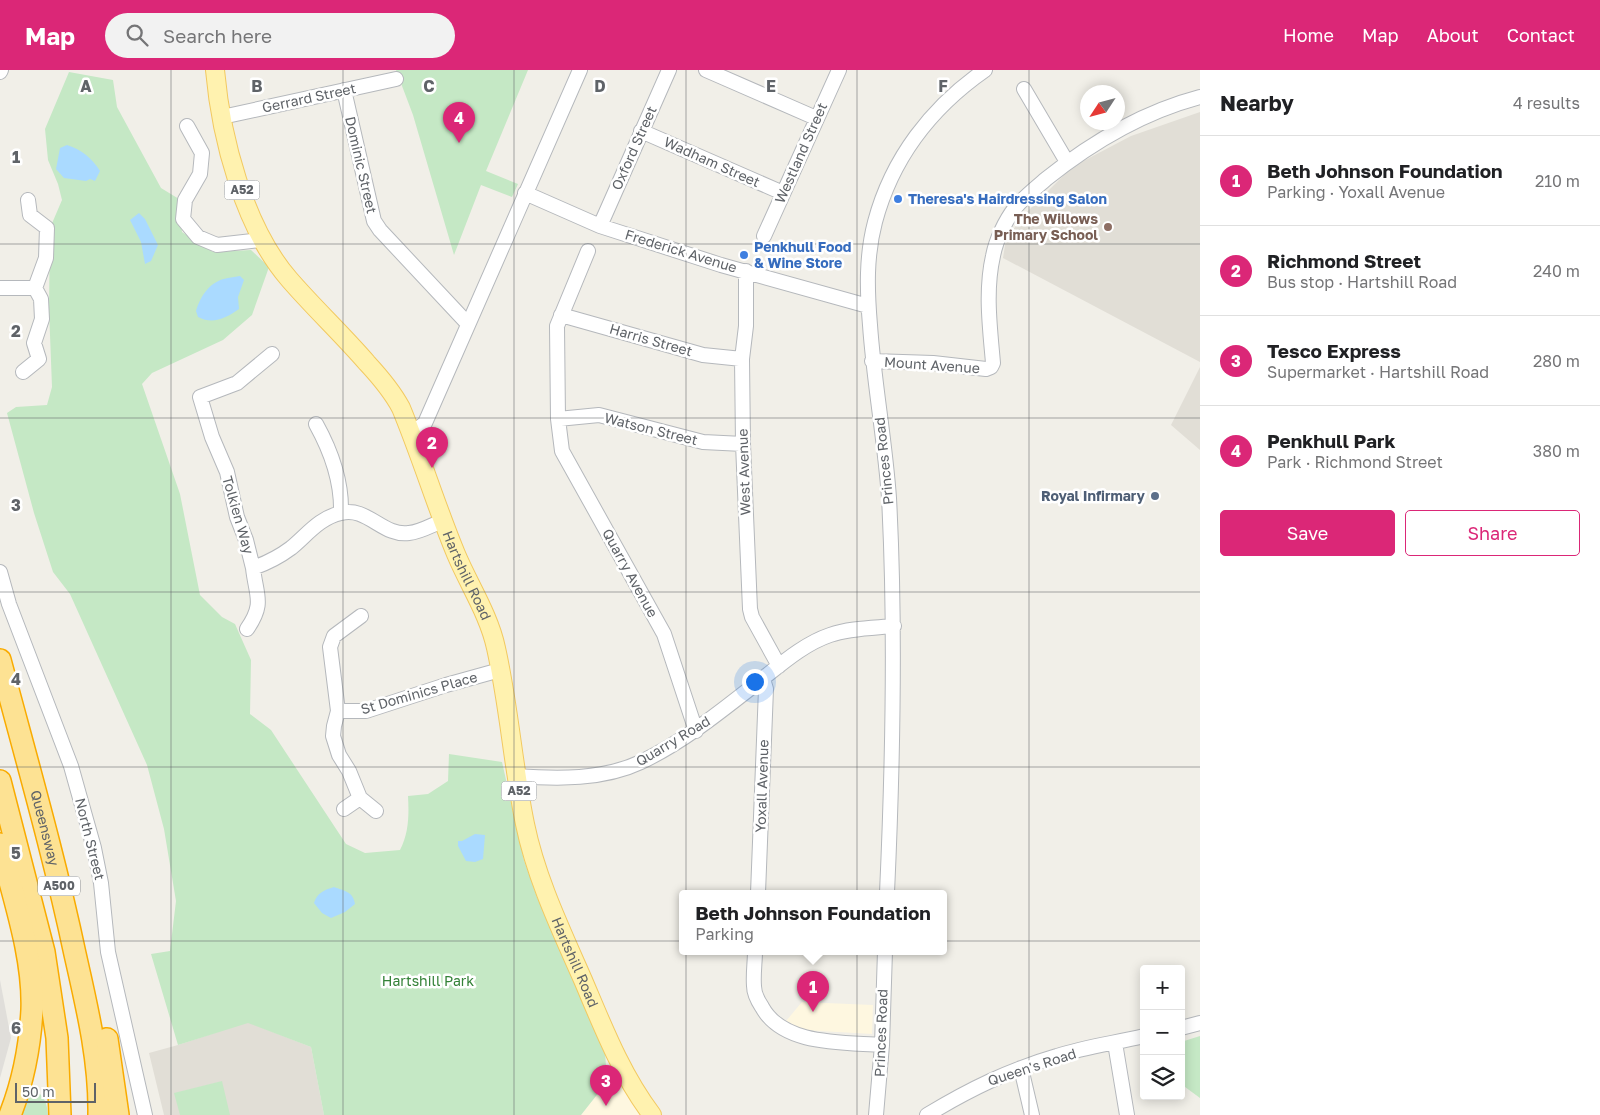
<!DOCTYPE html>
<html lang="en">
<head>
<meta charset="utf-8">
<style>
  body { margin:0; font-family:"Golos Text",sans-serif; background:#f2f2f2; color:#202124 }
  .controls { position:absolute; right:15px; bottom:15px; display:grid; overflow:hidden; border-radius:5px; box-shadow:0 2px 12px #0003 }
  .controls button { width:45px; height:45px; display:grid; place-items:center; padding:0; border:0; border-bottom:1px solid #e0e0e0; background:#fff; color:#202124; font:25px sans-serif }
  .compass { position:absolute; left:1080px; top:15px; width:45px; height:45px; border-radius:50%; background:#fff; box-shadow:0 2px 12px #0003; rotate:234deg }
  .scale { position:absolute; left:15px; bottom:12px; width:81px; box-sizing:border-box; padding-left:5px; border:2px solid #5f6368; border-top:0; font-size:14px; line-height:18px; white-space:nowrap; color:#5f6368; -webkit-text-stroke:4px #fff; paint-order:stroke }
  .you { position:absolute; left:754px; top:611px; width:18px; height:18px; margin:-12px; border:4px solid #fff; border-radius:50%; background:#1a73e8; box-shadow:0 0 0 8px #1a73e833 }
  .badge { display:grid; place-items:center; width:32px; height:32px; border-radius:50%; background:#db2777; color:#fff; font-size:16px; font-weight:700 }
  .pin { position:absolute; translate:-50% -41px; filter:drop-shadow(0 1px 2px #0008) }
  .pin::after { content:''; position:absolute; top:26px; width:18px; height:15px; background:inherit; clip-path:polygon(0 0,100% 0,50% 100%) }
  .popup { position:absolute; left:679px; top:820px; width:268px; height:65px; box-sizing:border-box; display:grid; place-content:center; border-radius:5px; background:#fff; filter:drop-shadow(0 1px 4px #0005); font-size:16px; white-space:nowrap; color:#757577 }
  .popup b { font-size:19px; color:#202124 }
  .popup::after { content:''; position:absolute; left:50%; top:100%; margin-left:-10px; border:10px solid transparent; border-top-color:#fff }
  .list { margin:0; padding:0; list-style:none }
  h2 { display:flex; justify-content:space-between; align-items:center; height:65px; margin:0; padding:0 20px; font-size:21px }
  h2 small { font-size:16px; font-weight:400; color:#757577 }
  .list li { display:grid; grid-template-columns:32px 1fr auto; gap:15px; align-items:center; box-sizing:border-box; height:90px; padding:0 20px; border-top:1px solid #e0e0e0 }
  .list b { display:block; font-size:19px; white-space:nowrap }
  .list p { margin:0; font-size:16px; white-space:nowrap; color:#757577 }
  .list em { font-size:16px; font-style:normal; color:#757577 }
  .actions { display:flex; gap:10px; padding:15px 20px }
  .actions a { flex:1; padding:11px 0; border:1px solid #db2777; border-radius:5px; text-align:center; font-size:18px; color:#db2777 }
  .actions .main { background:#db2777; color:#fff }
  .icon { flex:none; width:28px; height:28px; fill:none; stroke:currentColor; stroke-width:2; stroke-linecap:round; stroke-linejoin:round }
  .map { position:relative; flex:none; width:1200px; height:1045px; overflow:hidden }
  header { display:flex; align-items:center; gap:30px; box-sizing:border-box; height:70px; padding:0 25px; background:#db2777; color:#fff }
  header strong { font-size:24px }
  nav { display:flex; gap:28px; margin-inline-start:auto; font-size:18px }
  .search { width:350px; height:45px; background:#f2f2f2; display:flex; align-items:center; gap:12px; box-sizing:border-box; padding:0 18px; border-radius:28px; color:#757577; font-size:19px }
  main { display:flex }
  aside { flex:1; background:#fff }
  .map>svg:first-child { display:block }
  .commercial { fill:#fef7e0 }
  .industrial { fill:#e0deda }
  .education { fill:#e1ded6 }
  .green { fill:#c5e8c5 }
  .water { fill:#aadaff }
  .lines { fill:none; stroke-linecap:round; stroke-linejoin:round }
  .minor-casing { stroke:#b5b8bc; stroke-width:16 }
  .major-casing { stroke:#f2c960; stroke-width:20 }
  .highway-casing { stroke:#f9ab00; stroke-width:24 }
  .minor { stroke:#fff; stroke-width:14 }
  .major { stroke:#fff2af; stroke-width:18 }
  .highway { stroke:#fde293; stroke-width:21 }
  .grid { fill:none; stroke:#5f6368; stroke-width:1; stroke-opacity:0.55 }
  .shop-dot { fill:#3f7fe0; stroke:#fff; stroke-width:2 }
  .education-dot { fill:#8d6e63; stroke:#fff; stroke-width:2 }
  .service-dot { fill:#5c6f8a; stroke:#fff; stroke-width:2 }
  .labels { text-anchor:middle; stroke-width:5; stroke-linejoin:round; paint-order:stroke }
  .shield { fill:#fff; stroke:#8f9295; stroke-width:1 }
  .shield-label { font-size:12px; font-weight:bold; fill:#5f6368 }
  .street-label { font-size:14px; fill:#5f6368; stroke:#fff }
  .shop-label { font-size:14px; font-weight:bold; fill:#366cbe; stroke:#fff; text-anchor:start }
  .education-label { font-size:14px; font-weight:bold; fill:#785e54; stroke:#fff; text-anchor:end }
  .service-label { font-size:14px; font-weight:bold; fill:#4e5e75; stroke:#fff; text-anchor:end }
  .park-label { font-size:14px; fill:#348238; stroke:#fff }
  .grid-label { font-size:16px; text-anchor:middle; font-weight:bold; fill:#5f6368; stroke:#fff; stroke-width:5; stroke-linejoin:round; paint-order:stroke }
</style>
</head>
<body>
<header>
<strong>Map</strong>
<div class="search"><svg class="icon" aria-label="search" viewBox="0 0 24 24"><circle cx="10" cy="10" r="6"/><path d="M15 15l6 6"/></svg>Search here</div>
<nav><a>Home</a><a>Map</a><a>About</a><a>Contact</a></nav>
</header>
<main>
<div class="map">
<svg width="1200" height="1045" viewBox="0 0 1200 1045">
  <rect width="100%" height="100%" fill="#f1efe8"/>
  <!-- commercial -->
  <path class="commercial" d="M 802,932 L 873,935 L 872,964 L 803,960 L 786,951 Z
    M 617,1002 L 642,1045 L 581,1045 L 607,1012 Z"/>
  <!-- industrial -->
  <path class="industrial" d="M 0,910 L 11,968 L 0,1008 Z"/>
  <!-- education -->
  <path class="education" d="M 1200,42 L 1200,292 L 1003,188 L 1006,169 L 1024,145 L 1072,97 L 1131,66 Z
    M 1200,297 L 1200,380 L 1171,355 Z
    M 248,952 L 311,977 L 324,1045 L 164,1045 L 149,983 L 178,975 Z"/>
  <!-- green -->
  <path class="green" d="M 396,0 L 528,0 L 486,101 L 518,114 L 512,127 L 481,115 L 454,185 L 413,45 Z
    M 69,2 L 113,10 L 117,37 L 161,118 L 179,129 L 182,162 L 213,182 L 251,180 L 269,197 L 252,245 L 223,270 L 152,303 L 142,314 L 180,424 L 200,525 L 222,547 L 235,554 L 251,590 L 250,644 L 271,660 L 346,774 L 365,783 L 400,780 C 409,763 409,745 408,726 L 428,724 L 448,711 L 449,684 L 502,692 L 524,790 L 537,827 L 605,981 L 607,1012 L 581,1045 L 324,1045 L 311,977 L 248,953 L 178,975 L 151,884 L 170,881 L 176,831 L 164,759 L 147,695 L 70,524 L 53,502 L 34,443 L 7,343 L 16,337 L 47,335 L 52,317 L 49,239 L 50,158 L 62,130 L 58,114 L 48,90 L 45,59 Z
    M 1200,966 L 1200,1028 L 1181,1014 L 1181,972 Z
    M 222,1011 L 230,1045 L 180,1045 L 174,1023 Z
    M 31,1017 C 43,1025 47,1030 48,1045 L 20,1045 L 27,1022 Z"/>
  <!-- water -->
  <path class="water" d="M 67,75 C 82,80 92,88 100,101 L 95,111 L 90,109 L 86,111 L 64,108 L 56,99 L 60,78 Z
    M 139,143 L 145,149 L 158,175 L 151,191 L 145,194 L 141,172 L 130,150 Z
    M 240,206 L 244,210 L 238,227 L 239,239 C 226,248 213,255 198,247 L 196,241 C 201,225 210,211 228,208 C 232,207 236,207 240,206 Z
    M 475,764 L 485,765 L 483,789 L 475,792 L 466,791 L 458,776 L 458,771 L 462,771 Z
    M 334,817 C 344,821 353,821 355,834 L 345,842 L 331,848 L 322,843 L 314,833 C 317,823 324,820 334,817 Z"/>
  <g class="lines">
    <defs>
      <path id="minor" d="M 706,0 L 816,48
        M 0,2 L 1,0
        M 1024,19 L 1067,92
        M 344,20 L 374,151 L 380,160 L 468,254
        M 222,47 L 396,9
        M 187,56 L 202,83 L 200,104 L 185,130 L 183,149 L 198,167 L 217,175 L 261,170
        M 641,61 L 783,123
        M 525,123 L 600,156 L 721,195 L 868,236
        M 28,130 L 30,145 L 47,158 L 46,188 L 35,218
        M 600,156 L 669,0
        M 764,166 L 839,0
        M 588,181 L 557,256 L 558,349 L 562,381 L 664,564 L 696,661
        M 746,201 L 746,256 L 742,289 L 743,374 L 750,539 L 752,547 L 779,596
        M 0,218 L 35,218
        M 561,245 L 703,285 L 742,289
        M 272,284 L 237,313 L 200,327 L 212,367 L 227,402 L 237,447 L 246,470 L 253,498 C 267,493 279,487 291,478 C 307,465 319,448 341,443 C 367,436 383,467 409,463 C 420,462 432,455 442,451
        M 872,291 L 933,293 L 986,299 L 991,297 L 993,293 C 990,258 985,221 993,186 C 996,170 1005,151 1015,138 C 1024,127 1036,118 1046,109 C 1091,73 1143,42 1200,27
        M 23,302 L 39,289 L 34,273 L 42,249 L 41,229 L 35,218
        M 558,349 L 599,345 L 703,372 L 743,374
        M 316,354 C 331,381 342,411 341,443
        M 412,363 L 425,353 L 580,0
        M 0,502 L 9,534 L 71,696 L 94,778 L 101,813 L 108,882 L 145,1045
        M 361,546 L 334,566 L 330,577 L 338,641 L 334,656 L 333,666 L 339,685 L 349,701 L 360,728 L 376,741
        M 247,559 C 265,533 256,526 253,498
        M 338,641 L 366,641 L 446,615 L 500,600
        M 517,706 C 557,709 603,710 641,692 C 683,672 720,642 757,613 C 779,596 803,574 830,565 C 850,558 873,558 894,556
        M 344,739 L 360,728
        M 758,823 L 766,619 L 763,609
        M 887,823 C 893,691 896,560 889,428 C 885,370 874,313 870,255 C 867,220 866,186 875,152 C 892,88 932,37 985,0
        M 755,881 C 755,892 753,904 754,916 C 754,923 758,931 762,937 C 783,976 844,972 882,975
        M 1181,958 L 1200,953
        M 1115,973 L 1127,1045
        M 1021,998 L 1032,1045
        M 876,1045 L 882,975 L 885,881
        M 927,1045 C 970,1019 1009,1000 1057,986 C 1085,977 1115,973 1144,966"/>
      <g id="major">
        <path id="s1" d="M 215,0 C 221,68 244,157 289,209 C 314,238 342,264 367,293 C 380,307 392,321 401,338 C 421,386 436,436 456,484 C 469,515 489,545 496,578 C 509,636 513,696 525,754 C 536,808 561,860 583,910 C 603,957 621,1004 652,1045"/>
      </g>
      <g id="highway">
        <path id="s2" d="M 0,590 C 26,688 54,785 75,884 C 87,937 100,991 99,1045"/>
        <path d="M 0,711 L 44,882 L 57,968 L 60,1045"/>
        <path d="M 0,774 C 13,827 34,886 32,940 C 30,976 23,1012 10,1045"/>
        <path d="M 107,969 L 118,1045"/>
      </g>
    </defs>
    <!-- minor casing -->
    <use href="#minor" class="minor-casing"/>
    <!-- major casing -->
    <use href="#major" class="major-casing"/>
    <!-- highway casing -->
    <use href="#highway" class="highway-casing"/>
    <!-- minor -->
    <use href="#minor" class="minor"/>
    <!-- major -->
    <use href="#major" class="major"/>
    <!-- highway -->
    <use href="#highway" class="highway"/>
  </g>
  <!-- grid -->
  <path class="grid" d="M 171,0 L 171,1045M 343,0 L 343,1045M 514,0 L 514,1045M 686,0 L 686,1045M 857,0 L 857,1045M 1029,0 L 1029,1045M 0,174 L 1200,174M 0,348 L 1200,348M 0,522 L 1200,522M 0,697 L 1200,697M 0,871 L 1200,871"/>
  <!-- markers -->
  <g class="shop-dot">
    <circle cx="898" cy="129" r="5"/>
    <circle cx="744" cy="185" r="5"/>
  </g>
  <circle class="education-dot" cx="1108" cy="157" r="5"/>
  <circle class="service-dot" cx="1155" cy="426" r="5"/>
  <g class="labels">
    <!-- shield labels -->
    <g class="shield">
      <rect x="224.5" y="110.5" width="35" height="19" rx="4"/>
      <rect x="501.5" y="711.5" width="35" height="19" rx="4"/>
      <rect x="38" y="806.5" width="42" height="19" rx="4"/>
    </g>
    <g class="shield-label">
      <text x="242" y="124">A52</text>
      <text x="519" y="725">A52</text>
      <text x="59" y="820">A500</text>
    </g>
    <!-- street labels -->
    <g class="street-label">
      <text transform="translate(309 28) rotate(-12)" y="5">Gerrard Street</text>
      <text transform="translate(634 78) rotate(-66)" y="5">Oxford Street</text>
      <text transform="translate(801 83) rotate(-66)" y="5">Westland Street</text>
      <text transform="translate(712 92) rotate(24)" y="5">Wadham Street</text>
      <text transform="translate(361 95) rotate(77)" y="5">Dominic Street</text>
      <text transform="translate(681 181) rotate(17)" y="5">Frederick Avenue</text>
      <text transform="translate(651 270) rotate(16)" y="5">Harris Street</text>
      <text transform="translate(932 295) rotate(4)" y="5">Mount Avenue</text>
      <text transform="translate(651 359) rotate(14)" y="5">Watson Street</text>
      <text transform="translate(884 391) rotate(-96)" y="5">Princes Road</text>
      <text transform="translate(744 402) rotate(-92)" y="5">West Avenue</text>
      <text transform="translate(238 445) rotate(74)" y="5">Tolkien Way</text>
      <text transform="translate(630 503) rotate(61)" y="5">Quarry Avenue</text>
      <text dy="5" stroke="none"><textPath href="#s1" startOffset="576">Hartshill Road</textPath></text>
      <text transform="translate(419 623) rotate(-16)" y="5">St Dominics Place</text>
      <text transform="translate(673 671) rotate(-31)" y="5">Quarry Road</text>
      <text transform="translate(762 716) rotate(-88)" y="5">Yoxall Avenue</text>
      <text dy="5" stroke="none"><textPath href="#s2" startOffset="174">Queensway</textPath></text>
      <text transform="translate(90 769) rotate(76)" y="5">North Street</text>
      <text dy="5" stroke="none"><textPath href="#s1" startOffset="980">Hartshill Road</textPath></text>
      <text transform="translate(881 963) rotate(-88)" y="5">Princes Road</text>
      <text transform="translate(1032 997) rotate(-18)" y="5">Queen's Road</text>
    </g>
    <!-- shop labels -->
    <g class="shop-label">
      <text x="908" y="134">Theresa's Hairdressing Salon</text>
      <text x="754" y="182">Penkhull Food<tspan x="754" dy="16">&amp; Wine Store</tspan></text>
    </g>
    <!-- education labels -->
    <g class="education-label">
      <text x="1098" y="154">The Willows<tspan x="1098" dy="16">Primary School</tspan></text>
    </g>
    <!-- service labels -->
    <g class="service-label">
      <text x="1145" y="431">Royal Infirmary</text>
    </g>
    <!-- park labels -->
    <g class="park-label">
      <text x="428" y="916">Hartshill Park</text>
    </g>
  </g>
  <g class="grid-label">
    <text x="86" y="22">A</text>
    <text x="257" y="22">B</text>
    <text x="429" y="22">C</text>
    <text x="600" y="22">D</text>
    <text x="771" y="22">E</text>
    <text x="943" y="22">F</text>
    <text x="16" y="93">1</text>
    <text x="16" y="267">2</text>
    <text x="16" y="441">3</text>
    <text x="16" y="615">4</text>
    <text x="16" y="789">5</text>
    <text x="16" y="964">6</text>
  </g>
</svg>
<div class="controls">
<button>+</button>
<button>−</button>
<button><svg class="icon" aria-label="layers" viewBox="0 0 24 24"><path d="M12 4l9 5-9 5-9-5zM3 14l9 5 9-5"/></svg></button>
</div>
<svg class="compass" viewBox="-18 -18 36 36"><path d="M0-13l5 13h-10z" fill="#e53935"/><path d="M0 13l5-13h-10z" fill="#757577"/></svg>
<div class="scale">50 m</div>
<div class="you"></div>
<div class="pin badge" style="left:813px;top:942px">1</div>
<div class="popup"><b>Beth Johnson Foundation</b>Parking</div>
<div class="pin badge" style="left:432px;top:398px">2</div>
<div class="pin badge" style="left:606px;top:1036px">3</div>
<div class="pin badge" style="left:459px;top:73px">4</div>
</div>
<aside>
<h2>Nearby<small>4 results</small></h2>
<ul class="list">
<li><span class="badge">1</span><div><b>Beth Johnson Foundation</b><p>Parking · Yoxall Avenue</p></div><em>210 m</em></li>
<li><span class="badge">2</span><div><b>Richmond Street</b><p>Bus stop · Hartshill Road</p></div><em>240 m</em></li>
<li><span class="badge">3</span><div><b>Tesco Express</b><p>Supermarket · Hartshill Road</p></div><em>280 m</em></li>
<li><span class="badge">4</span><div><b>Penkhull Park</b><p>Park · Richmond Street</p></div><em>380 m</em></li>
</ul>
<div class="actions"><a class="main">Save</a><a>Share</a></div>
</aside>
</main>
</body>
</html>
